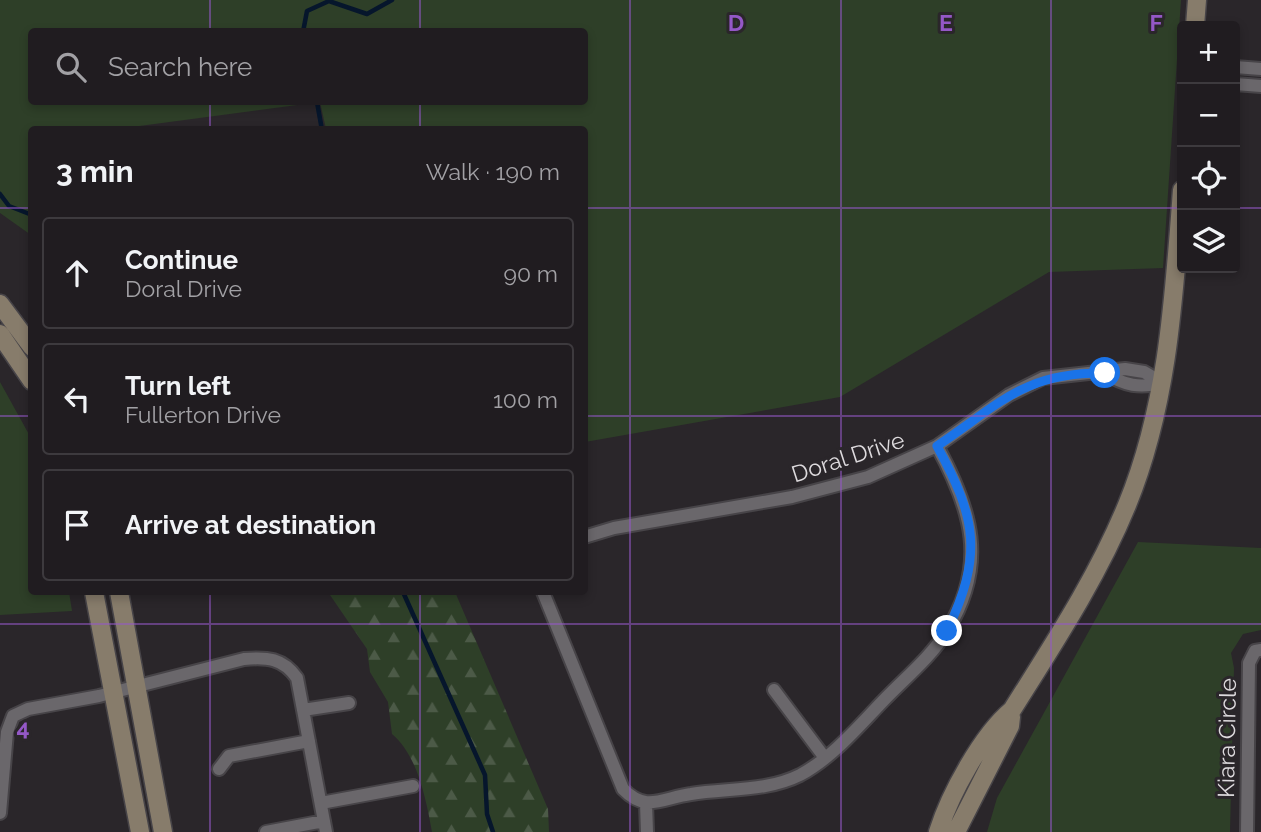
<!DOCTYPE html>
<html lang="en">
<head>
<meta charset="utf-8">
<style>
  body { margin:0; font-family:Raleway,sans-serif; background:#282529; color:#f1f3f6 }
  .controls { position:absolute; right:21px; top:21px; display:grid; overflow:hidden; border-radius:7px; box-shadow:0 4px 10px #0003 }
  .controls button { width:63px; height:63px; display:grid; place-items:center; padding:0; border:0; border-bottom:2px solid #3d3a3e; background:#201c20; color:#f1f3f6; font:35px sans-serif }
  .stop { position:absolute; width:21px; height:21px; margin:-16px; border:5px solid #1a73e8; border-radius:50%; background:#fff }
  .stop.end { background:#1a73e8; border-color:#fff; box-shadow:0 2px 7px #0008 }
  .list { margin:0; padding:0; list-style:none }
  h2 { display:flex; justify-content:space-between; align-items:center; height:91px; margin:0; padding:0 28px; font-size:30px }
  h2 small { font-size:23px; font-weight:400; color:#a2a1a5 }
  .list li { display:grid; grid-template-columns:46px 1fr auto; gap:21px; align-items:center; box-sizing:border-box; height:112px; margin:0 14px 14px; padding:0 14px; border:2px solid #3d3a3e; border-radius:7px }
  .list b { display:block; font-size:26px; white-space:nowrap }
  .list p { margin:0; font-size:23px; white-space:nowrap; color:#a2a1a5 }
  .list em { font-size:23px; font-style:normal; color:#a2a1a5 }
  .icon { flex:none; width:38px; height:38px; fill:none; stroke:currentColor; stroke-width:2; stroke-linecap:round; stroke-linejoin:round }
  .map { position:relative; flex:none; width:1261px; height:832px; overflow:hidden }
  .search { position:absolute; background:#201c20; box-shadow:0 4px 10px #0003; left:28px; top:28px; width:560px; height:77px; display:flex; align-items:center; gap:18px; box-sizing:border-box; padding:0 24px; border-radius:7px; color:#a2a1a5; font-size:26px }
  .panel { position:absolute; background:#201c20; box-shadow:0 4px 10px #0003; left:28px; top:126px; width:560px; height:469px; border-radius:7px }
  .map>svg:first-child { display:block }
  .grass { fill:#2e3f28 }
  .forest { fill:url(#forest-firs) }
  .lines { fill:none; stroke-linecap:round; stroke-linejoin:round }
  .stream { stroke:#06162c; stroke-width:4.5 }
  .street-casing { stroke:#474448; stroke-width:16 }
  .secondary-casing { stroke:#474448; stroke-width:21 }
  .street { stroke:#6a676b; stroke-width:12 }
  .secondary { stroke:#877c6b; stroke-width:18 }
  .route { stroke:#1a73e8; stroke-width:9 }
  .grid { fill:none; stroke:#9458c6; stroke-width:2; stroke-opacity:0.55 }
  .labels { text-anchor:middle; stroke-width:6; stroke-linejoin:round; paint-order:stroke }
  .street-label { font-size:23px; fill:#dddadd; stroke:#2a262a }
  .grid-label { font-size:23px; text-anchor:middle; font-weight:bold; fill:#9458c6; stroke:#2a262a; stroke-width:6; stroke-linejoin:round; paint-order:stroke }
</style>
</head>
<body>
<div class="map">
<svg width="1261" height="832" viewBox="0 0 1261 832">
  <defs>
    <pattern id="forest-firs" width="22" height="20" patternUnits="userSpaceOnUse" patternTransform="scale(1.75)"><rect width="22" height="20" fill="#2e3f28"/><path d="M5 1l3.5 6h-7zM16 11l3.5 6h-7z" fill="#4c5a47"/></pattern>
  </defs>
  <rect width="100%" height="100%" fill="#2a262a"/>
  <!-- grass -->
  <path class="grass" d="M 0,0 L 1181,0 L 1163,268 L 1049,272 L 840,397 L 585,442 L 584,130 L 326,129 L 320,102 L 584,102 L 584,32 L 32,32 L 32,102 L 320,102 L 117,129 L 32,130 L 31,235 L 0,213 Z
    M 0,382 L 31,438 L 32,592 L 69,592 L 72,611 L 0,615 Z
    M 1138,542 L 1261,548 L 1261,630 L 1243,634 L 1231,653 L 1234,668 L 1230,832 L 987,832 L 997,798 Z"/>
  <!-- forest -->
  <path class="forest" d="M 328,592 L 455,592 L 548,809 L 549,832 L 432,832 C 426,799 418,756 392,734 L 388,702 L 370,672 L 367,649 Z"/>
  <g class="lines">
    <!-- stream -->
    <path class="stream" d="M 303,32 L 307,11 L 329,1 L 367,14 L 392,0
      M 317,102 L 322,130
      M 0,194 L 9,206 L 32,215
      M 403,592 L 485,775 L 487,814 L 493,832"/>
    <defs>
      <path id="street" d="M 1235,67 L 1261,69
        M 1235,84 L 1261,86
        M 1105,373 C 1125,386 1139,388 1163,383
        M 584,537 L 614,528 L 792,497 L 868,477 L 937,446 L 1009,395 L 1043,378 L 1125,369 L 1144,372 L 1163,383
        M 543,592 L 623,789 C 646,813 662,798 691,794 C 727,788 766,792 800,775 C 832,758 858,727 883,701 C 904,679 931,657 947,631 C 988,564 972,510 937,446
        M 774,690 L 825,758
        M 303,710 L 349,703
        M 219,769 L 229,756 L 309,741
        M 321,803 L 413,786
        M 646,803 L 647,832
        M 0,813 L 7,732 L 13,716 L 28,709 L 99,696 L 244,659 C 267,657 283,658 297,678 L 326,832
        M 266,832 L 324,821
        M 1247,832 L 1249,663 L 1255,651 L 1261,650"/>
      <path id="secondary" d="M 1195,26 L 1197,0
        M 0,304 L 32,347
        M 0,334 L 32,381
        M 94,592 L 140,832
        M 119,592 L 163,832
        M 938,832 C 950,794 982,735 1012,710 C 1054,643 1097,578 1127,505 C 1168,405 1174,297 1182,190
        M 956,832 L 1010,726 L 1011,717"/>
    </defs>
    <!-- street casing -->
    <use href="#street" class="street-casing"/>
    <!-- secondary casing -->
    <use href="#secondary" class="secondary-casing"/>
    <!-- street -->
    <use href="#street" class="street"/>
    <!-- secondary -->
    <use href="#secondary" class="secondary"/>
  </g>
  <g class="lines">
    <!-- route -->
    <path class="route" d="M 947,631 C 983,555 977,519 937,446 C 1000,404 1024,372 1105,373"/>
  </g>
  <!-- grid -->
  <path class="grid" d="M 210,0 L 210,32M 420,0 L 420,32M 630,0 L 630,832M 841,0 L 841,832M 1051,0 L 1051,832M 210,102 L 210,130M 420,102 L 420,130M 0,208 L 32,208M 584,208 L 1182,208M 1235,208 L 1261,208M 0,416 L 32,416M 584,416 L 1261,416M 210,592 L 210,832M 420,592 L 420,832M 0,624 L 1261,624"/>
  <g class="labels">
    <!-- street labels -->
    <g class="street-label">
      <text transform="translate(848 457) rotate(-18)" y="8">Doral Drive</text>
      <text transform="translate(1227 738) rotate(-89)" y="8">Kiara Circle</text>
    </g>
  </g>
  <g class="grid-label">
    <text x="736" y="31">D</text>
    <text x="946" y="31">E</text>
    <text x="1156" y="31">F</text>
    <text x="23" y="736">4</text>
  </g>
</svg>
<div class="controls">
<button>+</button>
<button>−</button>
<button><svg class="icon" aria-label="locate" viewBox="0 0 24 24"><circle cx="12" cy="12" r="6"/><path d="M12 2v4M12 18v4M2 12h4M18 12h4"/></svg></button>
<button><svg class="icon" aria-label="layers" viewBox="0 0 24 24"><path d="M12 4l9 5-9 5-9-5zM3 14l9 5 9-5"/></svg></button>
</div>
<div class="stop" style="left:1105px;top:373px"></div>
<div class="stop end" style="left:947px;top:631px"></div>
<div class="search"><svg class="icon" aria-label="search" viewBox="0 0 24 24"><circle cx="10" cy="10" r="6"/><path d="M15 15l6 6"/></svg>Search here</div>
<section class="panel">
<h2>3 min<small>Walk · 190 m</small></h2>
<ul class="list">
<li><svg class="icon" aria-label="ahead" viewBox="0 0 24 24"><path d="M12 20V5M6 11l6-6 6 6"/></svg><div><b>Continue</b><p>Doral Drive</p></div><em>90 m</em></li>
<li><svg class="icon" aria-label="left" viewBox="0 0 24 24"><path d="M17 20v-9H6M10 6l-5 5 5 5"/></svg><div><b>Turn left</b><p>Fullerton Drive</p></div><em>100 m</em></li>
<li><svg class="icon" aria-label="arrive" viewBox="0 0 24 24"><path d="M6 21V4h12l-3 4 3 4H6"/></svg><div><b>Arrive at destination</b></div></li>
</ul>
</section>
</div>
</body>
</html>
